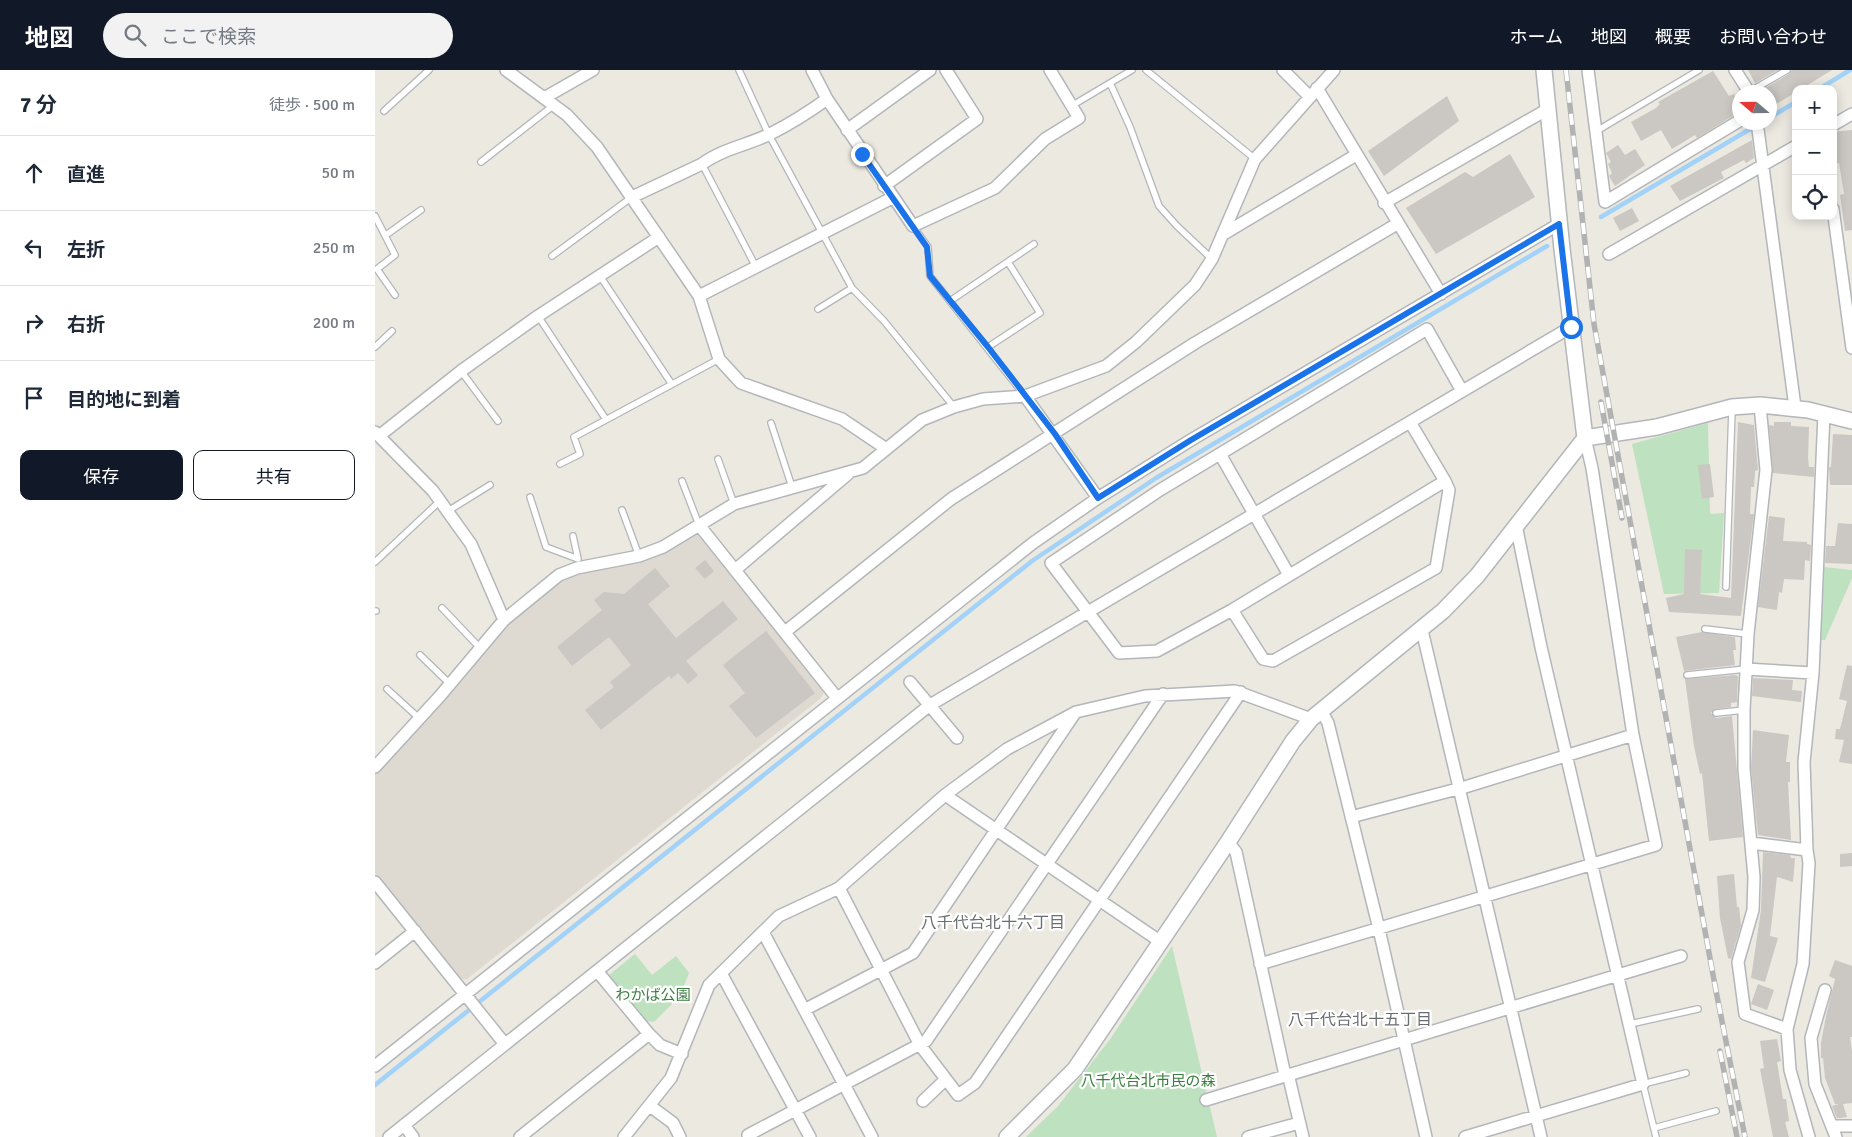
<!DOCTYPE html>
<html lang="ja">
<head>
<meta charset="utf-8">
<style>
  body { margin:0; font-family:Signika,"Noto Sans JP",sans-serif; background:#f2f2f3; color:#1f2937 }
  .controls { position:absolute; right:15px; top:15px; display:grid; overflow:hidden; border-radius:10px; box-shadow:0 2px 12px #0003 }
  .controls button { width:45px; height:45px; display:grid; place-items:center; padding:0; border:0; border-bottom:1px solid #e0e1e3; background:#fff; color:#1f2937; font:25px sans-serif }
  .compass { position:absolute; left:1357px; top:15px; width:45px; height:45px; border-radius:50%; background:#fff; box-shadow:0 2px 12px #0003; rotate:290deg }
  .stop { position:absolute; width:15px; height:15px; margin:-11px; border:4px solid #1a73e8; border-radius:50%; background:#fff }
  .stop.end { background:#1a73e8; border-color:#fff; box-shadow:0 1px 5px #0008 }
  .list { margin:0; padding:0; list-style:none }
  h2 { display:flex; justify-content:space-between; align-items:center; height:65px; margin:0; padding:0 20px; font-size:21px }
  h2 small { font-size:16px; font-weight:400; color:#747a83 }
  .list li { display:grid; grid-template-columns:32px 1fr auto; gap:15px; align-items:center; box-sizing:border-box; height:75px; padding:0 20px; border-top:1px solid #e0e1e3 }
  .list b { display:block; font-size:19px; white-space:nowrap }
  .list em { font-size:16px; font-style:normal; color:#747a83 }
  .actions { display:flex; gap:10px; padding:15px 20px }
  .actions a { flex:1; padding:11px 0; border:1px solid #111827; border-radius:10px; text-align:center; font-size:18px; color:#111827 }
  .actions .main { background:#111827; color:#fff }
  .icon { flex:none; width:28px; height:28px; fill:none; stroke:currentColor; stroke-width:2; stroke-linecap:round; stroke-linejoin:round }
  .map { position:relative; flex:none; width:1477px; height:1067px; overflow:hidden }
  header { display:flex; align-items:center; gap:30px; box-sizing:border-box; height:70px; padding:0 25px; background:#111827; color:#fff }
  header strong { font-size:24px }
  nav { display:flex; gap:28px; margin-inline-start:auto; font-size:18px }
  .search { width:350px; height:45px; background:#f2f2f3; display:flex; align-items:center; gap:12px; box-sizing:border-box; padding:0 18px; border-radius:28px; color:#747a83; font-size:19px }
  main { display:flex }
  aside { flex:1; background:#fff }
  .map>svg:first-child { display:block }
  .education { fill:#dedad1 }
  .green { fill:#bee1bf }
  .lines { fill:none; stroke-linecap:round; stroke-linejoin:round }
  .stream { stroke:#a3d2f8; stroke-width:4.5 }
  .building { fill:#cbc7c2 }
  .service-casing { stroke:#b3b6ba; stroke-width:8 }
  .minor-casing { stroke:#b3b6ba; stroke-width:14 }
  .tertiary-casing { stroke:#b3b6ba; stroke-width:18 }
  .service { stroke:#fff; stroke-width:5.5 }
  .minor { stroke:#fff; stroke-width:11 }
  .tertiary { stroke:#fff; stroke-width:15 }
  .rail-casing { stroke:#b1b2b2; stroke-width:5.5 }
  .rail { stroke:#fff; stroke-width:4; stroke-dasharray:11; stroke-linecap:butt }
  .route { stroke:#1a73e8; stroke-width:6 }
  .labels { text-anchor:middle; stroke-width:4.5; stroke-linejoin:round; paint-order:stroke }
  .park-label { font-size:15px; fill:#3a7e3e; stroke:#fff }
  .neighbourhood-label { font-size:16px; fill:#6a6e72; stroke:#fff }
</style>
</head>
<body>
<header>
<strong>地図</strong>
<div class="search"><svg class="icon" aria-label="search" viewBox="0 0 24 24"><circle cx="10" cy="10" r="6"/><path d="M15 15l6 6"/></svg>ここで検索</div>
<nav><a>ホーム</a><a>地図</a><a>概要</a><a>お問い合わせ</a></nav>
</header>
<main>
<aside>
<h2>7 分<small>徒歩 · 500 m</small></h2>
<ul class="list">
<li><svg class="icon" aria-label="ahead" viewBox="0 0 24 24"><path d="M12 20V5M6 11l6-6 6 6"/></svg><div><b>直進</b></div><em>50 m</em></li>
<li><svg class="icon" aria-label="left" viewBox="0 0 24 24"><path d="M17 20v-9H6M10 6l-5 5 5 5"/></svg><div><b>左折</b></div><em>250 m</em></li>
<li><svg class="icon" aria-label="right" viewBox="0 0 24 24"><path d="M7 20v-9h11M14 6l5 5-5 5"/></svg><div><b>右折</b></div><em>200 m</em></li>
<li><svg class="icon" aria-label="arrive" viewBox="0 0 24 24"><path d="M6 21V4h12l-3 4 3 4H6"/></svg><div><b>目的地に到着</b></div></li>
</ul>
<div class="actions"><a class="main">保存</a><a>共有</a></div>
</aside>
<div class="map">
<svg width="1477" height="1067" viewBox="0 0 1477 1067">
  <rect width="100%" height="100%" fill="#ebe9e0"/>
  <!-- education -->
  <path class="education" d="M 320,463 L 325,465 L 450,620 L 446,628 L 92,909 L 85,909 L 0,803 L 0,704 L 137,551 L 160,530 L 189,509 L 203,503 Z"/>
  <!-- green -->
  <path class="green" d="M 1333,353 L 1335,444 L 1349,443 L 1344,523 L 1289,524 L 1257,374 Z
    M 1449,497 L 1477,500 L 1477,508 L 1450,570 L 1446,570 Z
    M 797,876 L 842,1067 L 651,1067 L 683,1036 L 736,968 Z
    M 260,884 L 277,905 L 301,886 L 314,903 L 305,926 L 279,952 L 271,951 L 234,905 Z"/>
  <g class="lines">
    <!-- stream -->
    <path class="stream" d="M 1444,19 L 1475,0
      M 1394,48 L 1421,32
      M 1226,147 L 1382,55
      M 0,1015 L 657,491 L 781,408 L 1172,176"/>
  </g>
  <!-- building -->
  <path class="building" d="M 1373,0 L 1403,0 L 1380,13 Z
    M 1417,0 L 1457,0 L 1426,19 L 1421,19 L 1421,22 L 1398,36 L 1394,30 L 1394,22 L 1385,21 L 1414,4 Z
    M 1338,1 L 1354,26 L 1359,24 L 1364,34 L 1364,42 L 1322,68 L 1320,65 L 1297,79 L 1286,60 L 1266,71 L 1256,52 L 1281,38 L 1285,34 L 1283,32 Z
    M 1072,26 L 1084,51 L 1009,106 L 993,81 Z
    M 1477,60 L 1477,160 L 1470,161 L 1465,125 L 1469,124 L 1464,93 L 1462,94 L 1458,77 L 1458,62 Z
    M 1377,70 L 1379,88 L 1371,93 L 1369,90 L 1346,102 L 1349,108 L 1305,131 L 1295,116 Z
    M 1243,75 L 1250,85 L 1260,79 L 1270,95 L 1240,116 L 1234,106 L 1237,103 L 1233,94 L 1236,92 L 1231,83 Z
    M 1135,84 L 1160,127 L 1061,184 L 1031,138 L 1090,102 L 1098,107 Z
    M 1257,138 L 1264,151 L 1245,161 L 1238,148 Z
    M 1363,352 L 1379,355 L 1383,400 L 1380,401 L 1379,417 L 1376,417 L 1375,444 L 1379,444 L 1366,546 L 1294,542 L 1291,528 L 1309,524 L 1310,479 L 1327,480 L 1325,524 L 1356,528 Z
    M 1399,352 L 1416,352 L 1416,356 L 1434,357 L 1433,388 L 1434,397 L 1439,397 L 1439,407 L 1398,403 L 1394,355 L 1399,356 Z
    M 1458,364 L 1477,365 L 1477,415 L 1455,415 L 1454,397 L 1456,397 Z
    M 1335,394 L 1339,427 L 1327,429 L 1323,395 Z
    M 1394,446 L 1410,448 L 1408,471 L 1432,472 L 1432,474 L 1436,475 L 1435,491 L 1430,490 L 1429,510 L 1409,509 L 1407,523 L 1404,522 L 1402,540 L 1383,537 Z
    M 1463,453 L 1477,454 L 1477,494 L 1450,493 L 1451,476 L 1460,476 Z
    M 330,490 L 339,501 L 330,509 L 320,498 Z
    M 280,498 L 295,516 L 273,534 L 301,568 L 348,531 L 363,549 L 311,591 L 323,605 L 313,614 L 303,603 L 296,609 L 294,606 L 226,660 L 210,640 L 239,617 L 235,612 L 256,595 L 234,567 L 197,596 L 182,577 L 227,540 L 219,530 L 229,522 L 249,524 Z
    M 391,561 L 440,623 L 381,668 L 354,636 L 370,623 L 348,595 Z
    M 1327,562 L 1360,567 L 1361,580 L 1358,580 L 1360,595 L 1309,601 L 1301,567 Z
    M 1472,595 L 1477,596 L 1477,694 L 1464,692 L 1469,670 L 1460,669 L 1461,659 L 1465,659 L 1472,631 L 1464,629 Z
    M 1360,605 L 1363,606 L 1362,632 L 1356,633 L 1356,637 L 1339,639 L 1336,643 L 1341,648 L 1357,646 L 1368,767 L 1334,771 L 1327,703 L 1325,704 L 1319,676 L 1310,609 Z
    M 1378,608 L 1418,610 L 1417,620 L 1427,621 L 1426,632 L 1377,626 Z
    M 1378,660 L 1414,665 L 1411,692 L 1415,692 L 1415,712 L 1413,712 L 1416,770 L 1383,765 L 1376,699 Z
    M 1388,782 L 1415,785 L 1416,788 L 1420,788 L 1418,812 L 1402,807 L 1395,866 L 1403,868 L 1390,912 L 1376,908 L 1386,840 Z
    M 1477,783 L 1477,796 L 1465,797 L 1465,784 Z
    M 1359,804 L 1362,837 L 1364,837 L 1366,855 L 1356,889 L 1353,888 L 1345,848 L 1342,806 Z
    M 1460,890 L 1477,896 L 1477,967 L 1475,967 L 1477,981 L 1477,1033 L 1468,1034 L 1472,1047 L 1466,1048 L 1462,1048 L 1457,1036 L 1464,1034 L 1460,1034 L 1450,1008 L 1448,988 L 1446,988 L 1446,973 L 1451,946 L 1460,909 L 1454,906 Z
    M 1383,914 L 1399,920 L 1392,940 L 1376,934 Z
    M 1402,969 L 1406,991 L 1402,992 L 1408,1029 L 1411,1029 L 1414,1051 L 1410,1052 L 1414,1067 L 1398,1067 L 1385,999 L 1389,998 L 1385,971 Z"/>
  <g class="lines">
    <defs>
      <path id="service" d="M 364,0 L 394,65 L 477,218 L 509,251 L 579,337
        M 771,0 L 880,89
        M 735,13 L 757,0
        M 1374,22 L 1412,0
        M 698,35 L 735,13 L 755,57 L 784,136 L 802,156 L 837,189
        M 9,41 L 54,0
        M 1220,62 L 1324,0
        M 106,92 L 179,35
        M 327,94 L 381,197
        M 0,146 L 20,185 L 2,199 L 20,225
        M 538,156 L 553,177 L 555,206 L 650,326
        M 11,165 L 46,140
        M 177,186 L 257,127
        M 225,206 L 296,313
        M 575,231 L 659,174
        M 443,239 L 477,218
        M 163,246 L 230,348
        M 0,277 L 17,261
        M 613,277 L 665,243 L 633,192
        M 86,301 L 123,351
        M 396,353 L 417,417
        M 343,389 L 359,434
        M 185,394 L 205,384 L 199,367 L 344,289
        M 307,411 L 324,455
        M 155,427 L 171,477 L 203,489
        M 247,440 L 264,486
        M 73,441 L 115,415
        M 198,466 L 203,489
        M 0,492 L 65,431
        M 1351,517 L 1357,339
        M 67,538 L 106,579
        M 0,541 L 1,541
        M 1330,559 L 1373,564
        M 45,585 L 75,614
        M 1312,605 L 1371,599
        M 12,619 L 45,649
        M 1341,643 L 1369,640
        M 1255,954 L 1323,939
        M 1279,1058 L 1341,1041
        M 1281,1067 L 1268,1014 L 1311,1003"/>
      <path id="minor" d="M 131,0 L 192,45 L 222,77 L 324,226 L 344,289 L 366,313 L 467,349 L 510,378
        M 437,0 L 452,29 L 538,156 L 620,118 L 670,69 L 704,48 L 675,0
        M 908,0 L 934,26
        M 1213,0 L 1230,132 L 1364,51
        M 1360,0 L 1374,22
        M 942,18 L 1066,224
        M 169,28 L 218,0
        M 1382,52 L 1420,337
        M 1458,55 L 1477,44
        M 472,60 L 555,0
        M 509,116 L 602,49 L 571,0
        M 257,127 L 327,94 C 347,79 373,75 395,64 C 415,54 434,42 452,29
        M 1009,133 L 1173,39
        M 1458,139 L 1477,278
        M 847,165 L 981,85
        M 1234,184 L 1421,76
        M 324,226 L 517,128
        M 650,326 L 723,428
        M 1385,335 L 1391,400 L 1373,564 L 1369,640 L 1369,699 L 1379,807 L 1378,840 L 1363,892 L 1370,944 L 1412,959 L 1415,1000 L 1434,1067
        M 1035,352 L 1070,411 L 857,540 L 782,581 L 744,583 L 676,493 L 785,420 L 1052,259 L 1087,321
        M 0,362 L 58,421 L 88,463 L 96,474 L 129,550
        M 4,366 L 86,301 L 163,246 L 284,167
        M 845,384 L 914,505
        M 324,455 L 462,628
        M 360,500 L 473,404
        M 857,540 L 888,589 L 898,591 L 1061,498 L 1074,420 L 1070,411
        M 1047,560 L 1166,1067
        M 410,562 L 576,429 L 820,273 L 1022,154
        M 1371,599 L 1438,603
        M 535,612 L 582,668
        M 946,640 L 953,653 L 1004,859 L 1051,1067
        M 0,697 L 65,626 L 129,550 L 184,505 L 202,498 L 264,486 L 288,477 L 359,434 L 488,398 L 547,350 L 579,337 L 608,329 L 650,326 L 731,296 L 761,272 L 820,215 L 837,189 L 880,89 L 959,0
        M 570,725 L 786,872
        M 976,747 L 1090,717 L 1258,665
        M 853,772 L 861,782 L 910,1005
        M 1376,773 L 1432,780 L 1429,692 L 1438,603 L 1449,343
        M 0,812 L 129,973
        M 464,818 L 545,975 L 583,1025 L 600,1013 L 866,622
        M 388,862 L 497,1067
        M 0,893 L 40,861
        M 885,894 L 1281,775 L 1258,665 L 1217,398 L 1210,368
        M 222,901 L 274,964 L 285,975 L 307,984
        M 346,903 L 435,1067
        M 1450,920 L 1436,968 L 1440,1014 L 1461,1067
        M 431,939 L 538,883 L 700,643
        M 1412,959 L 1428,894 L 1434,793 L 1432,780
        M 0,996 L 658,473 L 723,428 L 816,370 L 1184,154
        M 913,1004 L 928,1067
        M 831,1030 L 1306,886
        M 548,1031 L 570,1010
        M 275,1036 L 298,1053 L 305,1067
        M 29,1055 L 38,1067
        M 1457,1056 L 1477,1056
        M 14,1067 L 555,635 L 1196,257
        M 145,1067 L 274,964
        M 249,1067 L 296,1008 L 334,915 L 404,846 L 464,818 L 570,725 L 632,679 L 701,642 L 770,626 L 860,621 L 936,649
        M 374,1067 L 373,1065 L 551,971 L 788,624
        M 873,1067 L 924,1053
        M 1090,1067 L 1268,1014 L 1166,577 L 1141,455"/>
      <path id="tertiary" d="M 1169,0 L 1187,179 L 1210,368
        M 632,1067 L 700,999 L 853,772 L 918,671 L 936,649 L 1068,541 L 1102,506 L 1210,368 L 1282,357 L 1357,337 L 1385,335 L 1433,340 L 1477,351"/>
    </defs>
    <!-- service casing -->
    <use href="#service" class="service-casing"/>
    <!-- minor casing -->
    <use href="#minor" class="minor-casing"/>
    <!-- tertiary casing -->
    <use href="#tertiary" class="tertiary-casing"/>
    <!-- service -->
    <use href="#service" class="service"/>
    <!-- minor -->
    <use href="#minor" class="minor"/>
    <!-- tertiary -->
    <use href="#tertiary" class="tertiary"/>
    <defs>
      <path id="rail" d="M 1191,0 L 1219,254 L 1341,921 L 1370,1067
        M 1226,332 L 1247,448
        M 1345,981 L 1362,1067"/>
    </defs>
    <!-- rail casing -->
    <use href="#rail" class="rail-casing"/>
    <!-- rail -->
    <use href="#rail" class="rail"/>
  </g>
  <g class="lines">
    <!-- route -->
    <path class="route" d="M 487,84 L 552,177 L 555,206 L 613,277 L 680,364 L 723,428 L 816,370 L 1184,154 L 1196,257"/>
  </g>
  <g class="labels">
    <!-- park labels -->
    <g class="park-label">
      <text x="278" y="930">わかば公園</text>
      <text x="773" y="1016">八千代台北市民の森</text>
    </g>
    <!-- neighbourhood labels -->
    <g class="neighbourhood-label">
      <text x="618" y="858">八千代台北十六丁目</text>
      <text x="985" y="955">八千代台北十五丁目</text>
    </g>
  </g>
</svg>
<div class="controls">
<button>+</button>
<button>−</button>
<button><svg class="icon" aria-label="locate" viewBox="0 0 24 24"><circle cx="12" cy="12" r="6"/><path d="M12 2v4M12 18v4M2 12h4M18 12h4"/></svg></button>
</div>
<svg class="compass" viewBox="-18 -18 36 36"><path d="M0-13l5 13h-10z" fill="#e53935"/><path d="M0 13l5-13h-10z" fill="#747a83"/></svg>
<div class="stop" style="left:1196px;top:257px"></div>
<div class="stop end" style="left:487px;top:84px"></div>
</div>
</main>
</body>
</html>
